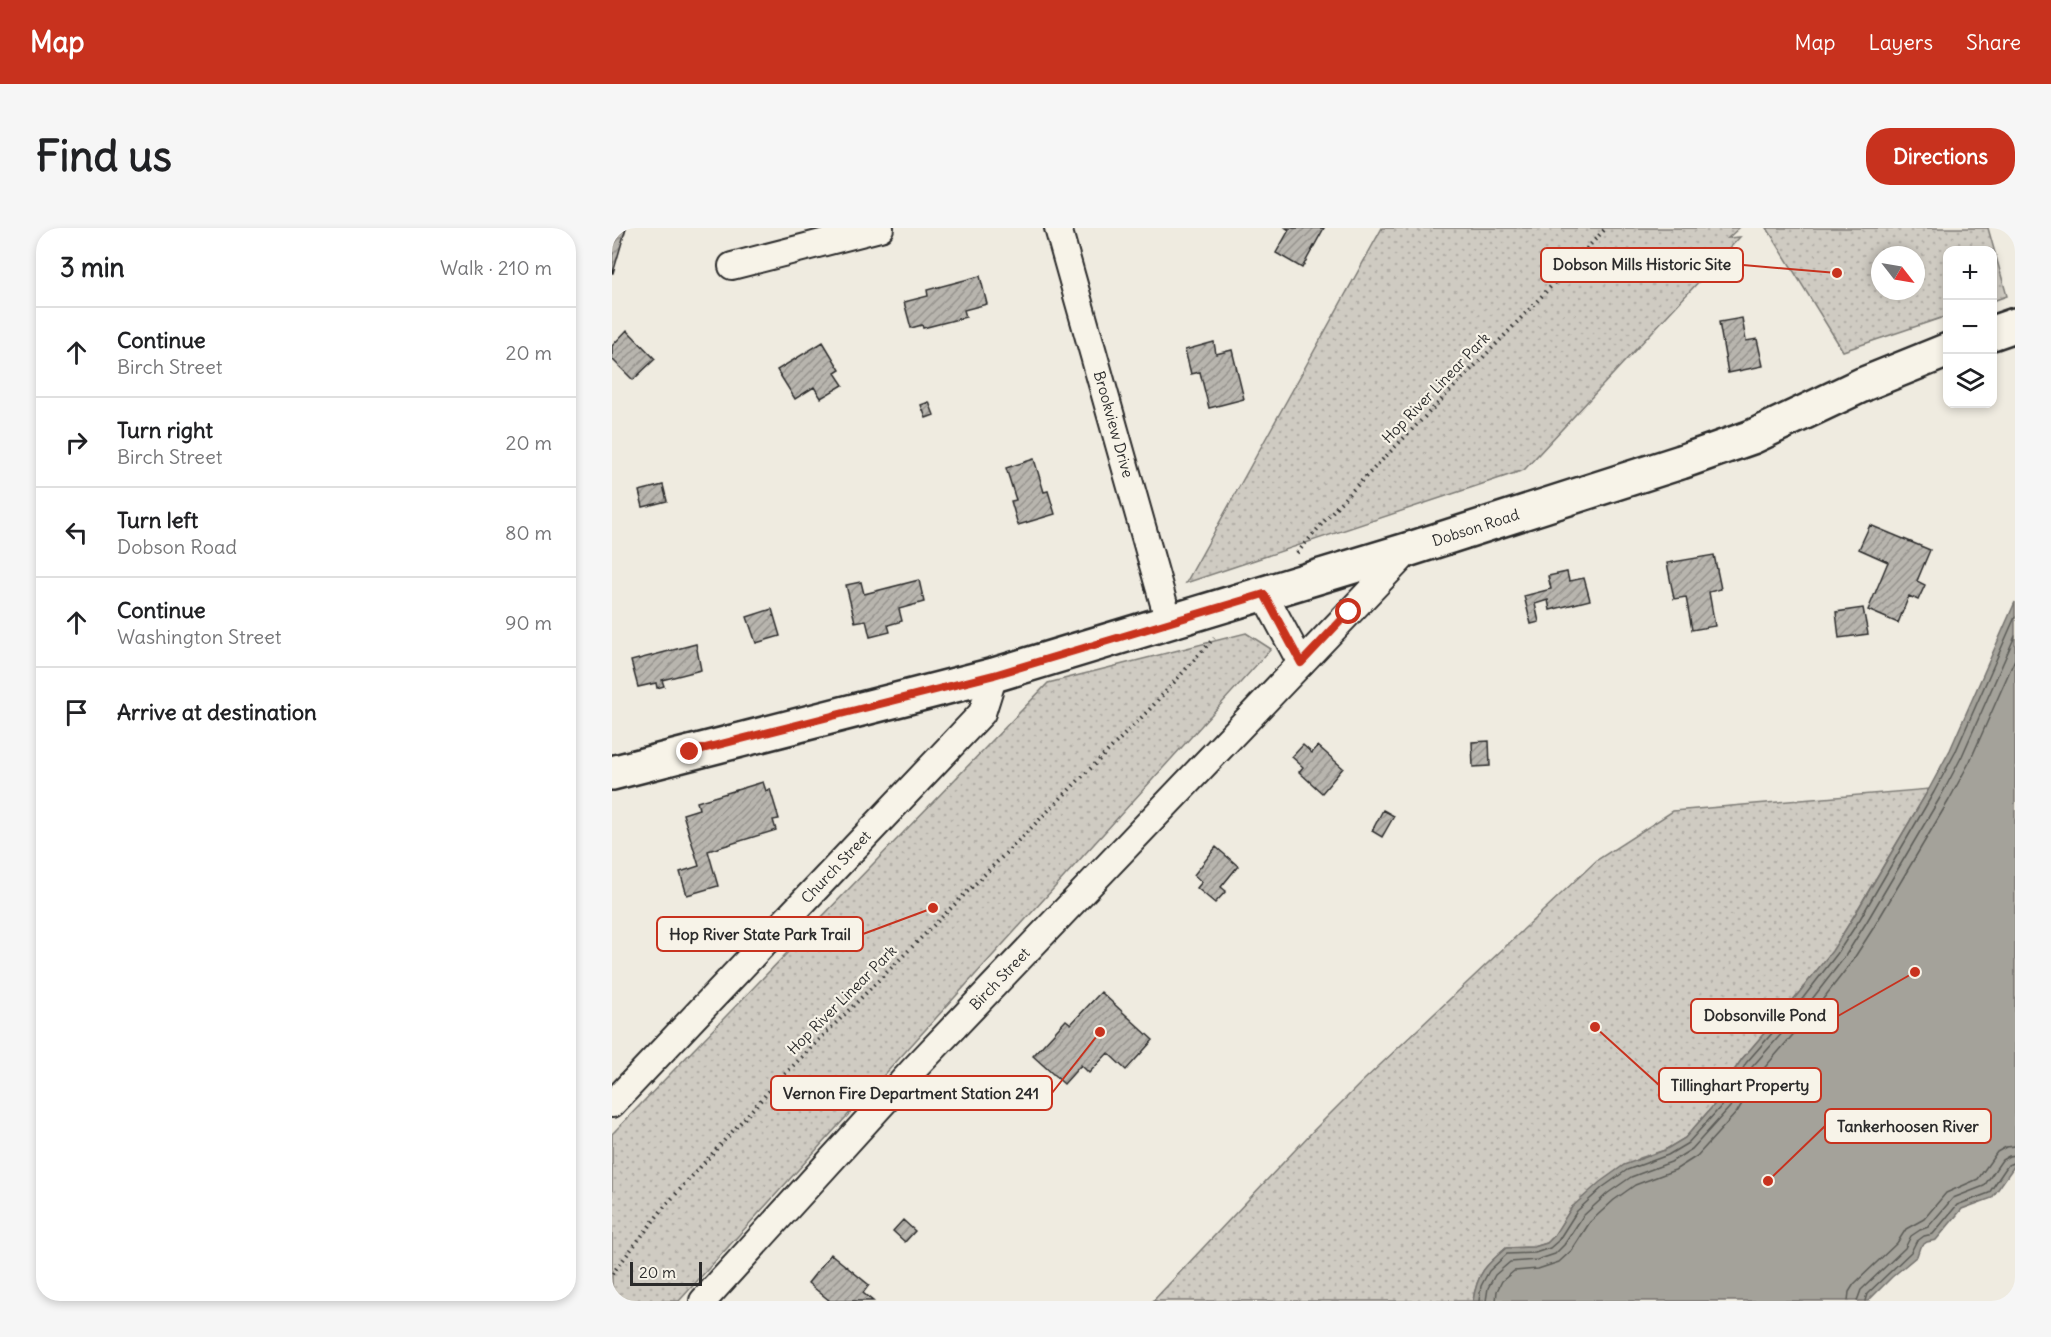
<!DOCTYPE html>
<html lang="en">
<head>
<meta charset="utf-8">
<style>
  body { margin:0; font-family:Delius,sans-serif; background:#f6f6f6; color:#202124 }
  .controls { position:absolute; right:18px; top:18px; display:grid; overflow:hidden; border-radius:12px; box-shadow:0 3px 9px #0003 }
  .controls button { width:54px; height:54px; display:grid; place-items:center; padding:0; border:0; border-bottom:2px solid #e0e0e0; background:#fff; color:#202124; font:30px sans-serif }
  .compass { position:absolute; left:1259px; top:18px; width:54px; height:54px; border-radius:50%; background:#fff; box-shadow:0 3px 9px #0003; rotate:121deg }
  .scale { position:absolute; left:18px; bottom:15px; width:72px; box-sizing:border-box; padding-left:6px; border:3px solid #2b2b2b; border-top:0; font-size:16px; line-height:21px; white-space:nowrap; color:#2b2b2b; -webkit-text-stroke:4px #f7f3e8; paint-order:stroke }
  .stop { position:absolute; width:18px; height:18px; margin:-14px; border:4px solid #c8321e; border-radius:50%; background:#fff }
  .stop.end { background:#c8321e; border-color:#fff; box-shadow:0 2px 6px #0008 }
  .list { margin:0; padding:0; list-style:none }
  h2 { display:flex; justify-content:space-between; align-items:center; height:78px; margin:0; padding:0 24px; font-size:26px }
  h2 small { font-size:20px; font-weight:400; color:#757577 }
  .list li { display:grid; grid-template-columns:39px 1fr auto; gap:18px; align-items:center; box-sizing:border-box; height:90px; padding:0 24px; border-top:2px solid #e0e0e0 }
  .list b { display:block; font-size:22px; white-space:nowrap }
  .list p { margin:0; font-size:20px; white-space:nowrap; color:#757577 }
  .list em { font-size:20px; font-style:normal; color:#757577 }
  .icon { flex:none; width:33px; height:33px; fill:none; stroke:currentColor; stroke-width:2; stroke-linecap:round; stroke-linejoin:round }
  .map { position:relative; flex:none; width:1403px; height:1073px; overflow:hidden; border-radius:24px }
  header { display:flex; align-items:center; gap:36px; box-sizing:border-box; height:84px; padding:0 30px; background:#c8321e; color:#fff }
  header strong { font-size:28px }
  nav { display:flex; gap:33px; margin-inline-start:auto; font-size:21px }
  .intro { display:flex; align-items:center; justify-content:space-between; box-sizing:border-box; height:144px; padding:0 36px }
  h1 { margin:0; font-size:42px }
  .button { padding:15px 27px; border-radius:24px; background:#c8321e; color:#fff; font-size:21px; font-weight:700 }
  main { display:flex; gap:36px; padding:0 36px }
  aside { flex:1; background:#fff; border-radius:24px; box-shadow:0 3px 9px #0003 }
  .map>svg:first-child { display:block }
  .park { fill:url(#park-dots); stroke:#7d7b76; stroke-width:1.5; fill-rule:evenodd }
  .water { fill:#a4a29a; stroke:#74726e; stroke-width:1.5 }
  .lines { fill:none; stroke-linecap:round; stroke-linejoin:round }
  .shore { stroke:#5b5b57; stroke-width:1.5 }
  .building { fill:url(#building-hatch); stroke:#2b2b2b; stroke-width:1.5 }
  .minor-casing { stroke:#2b2b2b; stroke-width:30 }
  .tertiary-casing { stroke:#2b2b2b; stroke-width:38 }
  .path { stroke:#2b2b2b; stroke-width:4; stroke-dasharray:1.5 4.5; stroke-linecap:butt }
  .minor { stroke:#f7f3e8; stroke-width:26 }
  .tertiary { stroke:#f7f3e8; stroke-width:33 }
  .route { stroke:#c8321e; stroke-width:8 }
  .labels { text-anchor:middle; stroke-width:4.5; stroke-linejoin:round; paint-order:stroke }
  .street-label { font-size:15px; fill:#2b2b2b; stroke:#f7f3e8 }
  .leader { fill:none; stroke:#c8321e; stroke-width:2 }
  .callout-dot { fill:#c8321e; stroke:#f7f3e8; stroke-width:2 }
  .callout { fill:#f7f3e8; stroke:#c8321e; stroke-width:2 }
  .callout-label { font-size:16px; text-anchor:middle; font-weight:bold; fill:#2b2b2b }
</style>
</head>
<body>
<header>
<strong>Map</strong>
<nav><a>Map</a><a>Layers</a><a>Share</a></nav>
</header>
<div class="intro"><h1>Find us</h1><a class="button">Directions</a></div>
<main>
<aside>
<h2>3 min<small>Walk · 210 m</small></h2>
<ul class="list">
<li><svg class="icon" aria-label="ahead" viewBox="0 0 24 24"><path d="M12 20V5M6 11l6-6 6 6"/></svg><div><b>Continue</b><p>Birch Street</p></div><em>20 m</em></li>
<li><svg class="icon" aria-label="right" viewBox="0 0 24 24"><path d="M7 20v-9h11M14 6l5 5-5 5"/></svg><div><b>Turn right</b><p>Birch Street</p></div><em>20 m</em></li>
<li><svg class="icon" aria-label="left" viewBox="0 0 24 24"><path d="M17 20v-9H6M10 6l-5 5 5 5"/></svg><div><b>Turn left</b><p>Dobson Road</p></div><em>80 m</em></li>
<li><svg class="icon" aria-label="ahead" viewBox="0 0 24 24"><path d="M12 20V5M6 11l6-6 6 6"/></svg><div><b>Continue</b><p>Washington Street</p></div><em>90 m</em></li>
<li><svg class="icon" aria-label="arrive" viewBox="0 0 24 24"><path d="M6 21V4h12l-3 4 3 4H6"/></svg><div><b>Arrive at destination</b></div></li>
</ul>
</aside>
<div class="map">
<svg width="1403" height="1073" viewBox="0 0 1403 1073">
  <defs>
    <pattern id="park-dots" width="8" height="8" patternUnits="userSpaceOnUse" patternTransform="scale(1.5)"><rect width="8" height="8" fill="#cfcbc2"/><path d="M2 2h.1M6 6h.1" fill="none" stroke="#b2aea7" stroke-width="1.8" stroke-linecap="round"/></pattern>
    <pattern id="building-hatch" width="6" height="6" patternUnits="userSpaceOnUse" patternTransform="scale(1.5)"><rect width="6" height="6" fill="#b8b5ae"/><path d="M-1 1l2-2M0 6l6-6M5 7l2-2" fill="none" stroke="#96938e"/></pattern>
  </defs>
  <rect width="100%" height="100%" fill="#efebe0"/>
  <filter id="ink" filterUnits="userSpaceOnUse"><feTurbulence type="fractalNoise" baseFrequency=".0167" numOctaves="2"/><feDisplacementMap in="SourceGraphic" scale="12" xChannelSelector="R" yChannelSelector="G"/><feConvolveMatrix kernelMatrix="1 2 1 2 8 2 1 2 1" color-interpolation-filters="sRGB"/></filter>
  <g filter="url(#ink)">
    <!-- park -->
    <path class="park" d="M 770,0 L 1127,0 L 1116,10 L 1128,9 L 912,242 L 574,355 Z
      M 1155,0 L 1376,0 L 1395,68 L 1381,73 L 1380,22 L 1336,22 L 1335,88 L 1231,123 ZM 1268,27 L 1304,27 L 1304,63 L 1268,63 Z
      M 634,405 L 659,421 L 67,1073 L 0,1073 L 0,906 L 436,455 Z
      M 1317,561 L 1221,723 L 1186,766 L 1130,831 L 1119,847 L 1108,870 L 1073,910 L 1053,922 L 1028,930 L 960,979 L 941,1010 L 935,1015 L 922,1019 L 894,1020 C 874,1037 865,1045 861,1073 L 541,1073 L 701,903 L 750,854 L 985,632 L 1061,583 Z"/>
    <!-- water -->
    <path class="water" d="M 1403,374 L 1403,937 L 1380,970 L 1350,981 L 1324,1012 L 1315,1014 L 1308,1019 L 1305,1028 L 1280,1049 L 1256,1073 L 861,1073 C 865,1045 874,1037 894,1020 L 922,1019 L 935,1015 L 941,1009 L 960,979 L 988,954 L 1012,937 L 1053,922 L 1073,910 L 1108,870 L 1119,847 L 1130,831 L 1186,766 L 1220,723 L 1242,688 L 1317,561 L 1338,522 Z"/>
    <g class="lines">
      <!-- shore -->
      <path class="shore" d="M 867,1073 L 869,1058 L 877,1043 L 895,1026 L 923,1025 L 938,1020 L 946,1013 L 965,983 L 991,959 L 1015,942 L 1056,927 L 1076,915 L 1113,874 L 1134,835 L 1191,770 L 1225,726 L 1248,691 L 1322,564 L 1343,525 L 1403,389
        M 874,1073 L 876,1060 L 883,1047 L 898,1034 L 925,1032 L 943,1026 L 952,1017 L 971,988 L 996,965 L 1019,949 L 1059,934 L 1080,921 L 1118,879 L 1140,839 L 1197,775 L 1232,730 L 1254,695 L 1329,568 L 1350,528 L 1403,408
        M 884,1073 L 885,1063 L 890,1053 L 902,1043 L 926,1041 L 947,1034 L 960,1022 L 978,994 L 1002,972 L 1023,957 L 1063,942 L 1085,928 L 1125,884 L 1148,845 L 1204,780 L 1239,735 L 1262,699 L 1337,572 L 1358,533 L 1403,431
        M 1236,1073 L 1237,1064 L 1242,1056 L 1285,1015 L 1294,1001 L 1312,991 L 1334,965 L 1366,951 L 1385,924 L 1394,919 L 1403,918
        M 1245,1073 L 1249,1062 L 1293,1020 L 1299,1008 L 1308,1002 L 1316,999 L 1341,970 L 1372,958 L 1390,932 L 1397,928 L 1403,927
        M 1253,1073 L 1255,1066 L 1299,1024 L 1304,1014 L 1312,1008 L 1321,1006 L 1345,977 L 1377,965 L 1396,937 L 1403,934"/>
    </g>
    <!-- building -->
    <path class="building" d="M 0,0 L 14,0 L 1,45 L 0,45 Z
      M 674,0 L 712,0 L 690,40 L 664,25 L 677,2 Z
      M 368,48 L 375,76 L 352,82 L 354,89 L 311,100 L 310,97 L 299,100 L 292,74 L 316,68 L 315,62 Z
      M 1130,90 L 1134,113 L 1145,111 L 1151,138 L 1116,145 L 1107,94 Z
      M 15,102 L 43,131 L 21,152 L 0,131 L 0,118 Z
      M 211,114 L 228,142 L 223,145 L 231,157 L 209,170 L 202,159 L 183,171 L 165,142 Z
      M 602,114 L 604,126 L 620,122 L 632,171 L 597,180 L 588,144 L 579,146 L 573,122 Z
      M 317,174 L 322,187 L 314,190 L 309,177 Z
      M 422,231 L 432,264 L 436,263 L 443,286 L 406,297 L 399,273 L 404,272 L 394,240 Z
      M 51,257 L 55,273 L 31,279 L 27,263 Z
      M 1258,297 L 1318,322 L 1305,353 L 1313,357 L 1306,372 L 1297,368 L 1286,395 L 1256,382 L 1276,334 L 1247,321 Z
      M 1102,327 L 1109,361 L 1097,364 L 1103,398 L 1080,402 L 1074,369 L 1062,371 L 1055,335 Z
      M 955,344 L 957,353 L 972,350 L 978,372 L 938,382 L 936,372 L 923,376 L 927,394 L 919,396 L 912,368 L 939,361 L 936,348 Z
      M 307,352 L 312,374 L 287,381 L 290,393 L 276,397 L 278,404 L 258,409 L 254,392 L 243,394 L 234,357 L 249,354 L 252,366 Z
      M 1251,380 L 1256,406 L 1227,410 L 1224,384 Z
      M 160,381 L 168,408 L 144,415 L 135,389 Z
      M 84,416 L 89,442 L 50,452 L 52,458 L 45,460 L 44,455 L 26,459 L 19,433 Z
      M 877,513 L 878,538 L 861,539 L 860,514 Z
      M 691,517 L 700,525 L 706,518 L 731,540 L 710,565 L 687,544 L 691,539 L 680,529 Z
      M 151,554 L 154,563 L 158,561 L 167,591 L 161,592 L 164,602 L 96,623 L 106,658 L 75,667 L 68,644 L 87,638 L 71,586 L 87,581 L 85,574 Z
      M 771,582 L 782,588 L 770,609 L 760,603 Z
      M 604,619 L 626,638 L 609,659 L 614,663 L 603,675 L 585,660 L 590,654 L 582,647 Z
      M 489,764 L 541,812 L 514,842 L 496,825 L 477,845 L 469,837 L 452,856 L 421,828 L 454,792 L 459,796 Z
      M 291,992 L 303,1003 L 293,1014 L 281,1003 Z
      M 219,1026 L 257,1057 L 251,1065 L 261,1073 L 218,1073 L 196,1055 Z"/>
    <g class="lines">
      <defs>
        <g id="minor">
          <path id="s1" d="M 446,0 L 557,394"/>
          <path d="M 120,38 L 268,0"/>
          <path d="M 652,366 L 689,435"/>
          <path id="s2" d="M 0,876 L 370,485 L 382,447"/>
          <path id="s3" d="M 91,1073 L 301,842 L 798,321"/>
        </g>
        <g id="tertiary">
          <path d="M 1380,105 L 1403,97"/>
          <path id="s4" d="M 0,545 L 382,447 L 798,321 L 1069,234 L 1140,209 L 1252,156 L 1336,122"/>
        </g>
      </defs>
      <!-- minor casing -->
      <use href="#minor" class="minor-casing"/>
      <!-- tertiary casing -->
      <use href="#tertiary" class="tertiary-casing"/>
      <!-- path -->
      <path class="path" d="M 685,325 L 727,276 L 893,107 L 994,0
        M 0,1046 L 53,978 L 166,853 L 537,482 L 602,410"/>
      <!-- minor -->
      <use href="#minor" class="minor"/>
      <!-- tertiary -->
      <use href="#tertiary" class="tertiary"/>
    </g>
  </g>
  <g class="lines" filter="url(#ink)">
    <!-- route -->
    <path class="route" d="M 78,524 L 382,447 L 652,366 L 689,435 L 737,384"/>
  </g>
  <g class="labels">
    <!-- street labels -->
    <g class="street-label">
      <text transform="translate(824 160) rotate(-46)" y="5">Hop River Linear Park</text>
      <text dy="5" stroke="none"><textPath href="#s1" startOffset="204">Brookview Drive</textPath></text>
      <text dy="5" stroke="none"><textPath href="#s4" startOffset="898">Dobson Road</textPath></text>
      <text dy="5" stroke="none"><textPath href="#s2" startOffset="326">Church Street</textPath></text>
      <text dy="5" stroke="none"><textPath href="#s3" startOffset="438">Birch Street</textPath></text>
      <text transform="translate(230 772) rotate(-45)" y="5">Hop River Linear Park</text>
    </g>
  </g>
  <!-- callouts -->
  <path class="leader" d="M1225 45L1131 37M321 680L251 706M1303 744L1226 788M983 799L1047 857M488 804L440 865M1156 953L1213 898"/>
  <g class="callout-dot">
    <circle cx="1225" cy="45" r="6"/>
    <circle cx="321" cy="680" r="6"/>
    <circle cx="1303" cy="744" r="6"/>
    <circle cx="983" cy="799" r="6"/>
    <circle cx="488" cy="804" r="6"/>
    <circle cx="1156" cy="953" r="6"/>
  </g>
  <g class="callout">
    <rect x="929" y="20" width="202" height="34" rx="6"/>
    <rect x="45" y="689" width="206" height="34" rx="6"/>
    <rect x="1079" y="771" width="147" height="34" rx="6"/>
    <rect x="1047" y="840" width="162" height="34" rx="6"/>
    <rect x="159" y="848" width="281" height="34" rx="6"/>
    <rect x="1213" y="881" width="166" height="34" rx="6"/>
  </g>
  <g class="callout-label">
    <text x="1030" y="42">Dobson Mills Historic Site</text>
    <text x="148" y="712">Hop River State Park Trail</text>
    <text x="1153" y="793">Dobsonville Pond</text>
    <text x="1128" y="863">Tillinghart Property</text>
    <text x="299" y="871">Vernon Fire Department Station 241</text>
    <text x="1296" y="904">Tankerhoosen River</text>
  </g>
</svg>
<div class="controls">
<button>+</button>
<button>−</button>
<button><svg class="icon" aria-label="layers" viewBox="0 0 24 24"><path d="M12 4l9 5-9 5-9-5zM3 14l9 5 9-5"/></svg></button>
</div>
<svg class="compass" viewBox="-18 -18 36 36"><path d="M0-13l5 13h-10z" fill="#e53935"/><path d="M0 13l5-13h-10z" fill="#757577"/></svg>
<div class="scale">20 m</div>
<div class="stop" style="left:737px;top:384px"></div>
<div class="stop end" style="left:78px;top:524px"></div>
</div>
</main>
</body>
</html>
